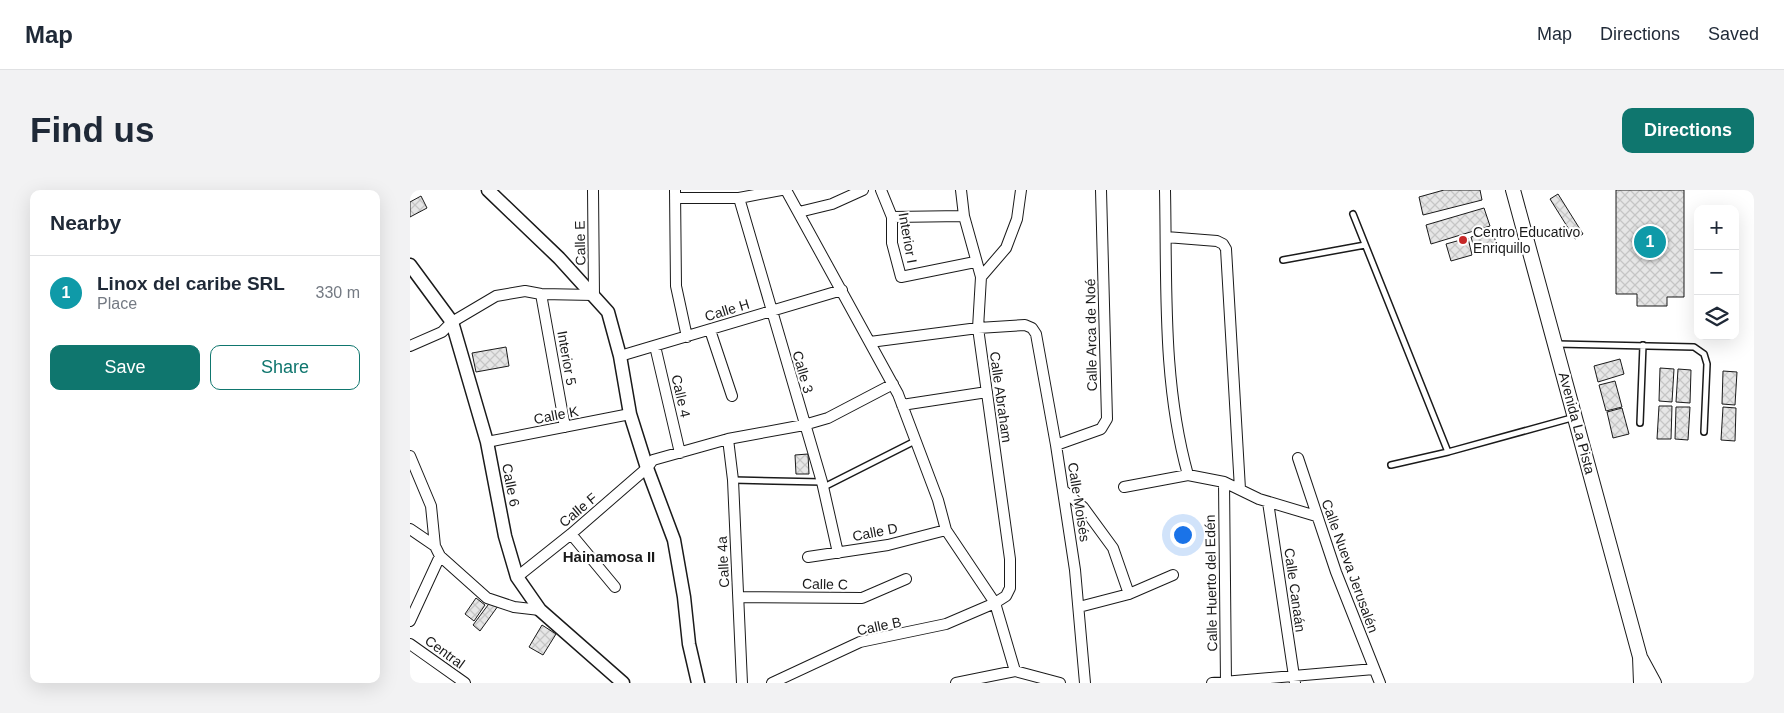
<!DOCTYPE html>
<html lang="en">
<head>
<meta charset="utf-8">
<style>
  body { margin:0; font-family:Arial,sans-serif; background:#f2f2f3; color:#1f2937 }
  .controls { position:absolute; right:15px; top:15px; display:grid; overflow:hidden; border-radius:10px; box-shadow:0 5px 20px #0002 }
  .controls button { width:45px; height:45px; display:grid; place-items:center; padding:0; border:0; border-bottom:1px solid #e0e1e3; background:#fff; color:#1f2937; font:25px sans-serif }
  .you { position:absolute; left:772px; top:344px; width:18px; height:18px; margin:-12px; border:4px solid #fff; border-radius:50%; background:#1a73e8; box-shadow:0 0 0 8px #1a73e833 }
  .badge { display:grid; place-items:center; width:32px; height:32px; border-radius:50%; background:#0f766e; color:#fff; font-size:16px; font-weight:700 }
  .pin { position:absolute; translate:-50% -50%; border:2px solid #fff; box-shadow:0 1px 5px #0006 }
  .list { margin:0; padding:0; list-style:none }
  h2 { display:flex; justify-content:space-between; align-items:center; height:65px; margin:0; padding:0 20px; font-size:21px }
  h2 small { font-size:16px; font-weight:400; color:#747a83 }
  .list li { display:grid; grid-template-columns:32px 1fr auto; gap:15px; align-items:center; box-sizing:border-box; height:75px; padding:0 20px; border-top:1px solid #e0e1e3 }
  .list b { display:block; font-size:19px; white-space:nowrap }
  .list p { margin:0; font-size:16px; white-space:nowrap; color:#747a83 }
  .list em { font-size:16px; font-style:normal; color:#747a83 }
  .actions { display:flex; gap:10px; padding:15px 20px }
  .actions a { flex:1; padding:11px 0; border:1px solid #0f766e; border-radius:10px; text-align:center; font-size:18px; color:#0f766e }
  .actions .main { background:#0f766e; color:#fff }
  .icon { flex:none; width:28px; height:28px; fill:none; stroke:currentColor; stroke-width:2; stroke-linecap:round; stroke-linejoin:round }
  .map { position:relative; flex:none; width:1344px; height:493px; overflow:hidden; border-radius:10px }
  header { display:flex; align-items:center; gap:30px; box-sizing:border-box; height:70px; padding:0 25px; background:#fff; border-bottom:1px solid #e0e1e3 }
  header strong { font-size:24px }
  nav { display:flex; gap:28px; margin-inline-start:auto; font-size:18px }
  .intro { display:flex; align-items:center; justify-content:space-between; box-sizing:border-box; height:120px; padding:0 30px }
  h1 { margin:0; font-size:35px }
  .button { padding:12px 22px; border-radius:10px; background:#0f766e; color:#fff; font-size:18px; font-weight:700 }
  main { display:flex; gap:30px; padding:0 30px }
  aside { flex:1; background:#fff; border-radius:10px; box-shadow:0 5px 20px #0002 }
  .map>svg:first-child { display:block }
  .building { fill:url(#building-cross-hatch); stroke:#1a1a1a }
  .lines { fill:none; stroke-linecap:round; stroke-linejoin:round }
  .service-casing { stroke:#1a1a1a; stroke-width:8 }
  .minor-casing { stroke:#1a1a1a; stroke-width:12 }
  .tertiary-casing { stroke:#1a1a1a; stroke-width:15 }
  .secondary-casing { stroke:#1a1a1a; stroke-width:16 }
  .service { stroke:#fff; stroke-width:5 }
  .minor { stroke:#fff; stroke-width:10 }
  .tertiary { stroke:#fff; stroke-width:12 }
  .secondary { stroke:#fff; stroke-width:14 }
  .poi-dot { fill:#c62828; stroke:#fff; stroke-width:2 }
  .labels { text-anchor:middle; stroke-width:4; stroke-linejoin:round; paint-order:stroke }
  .poi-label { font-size:14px; fill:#1a1a1a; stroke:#fff; text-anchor:start }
  .street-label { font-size:14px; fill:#1a1a1a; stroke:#fff }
  .neighbourhood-label { font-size:15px; font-weight:bold; fill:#1a1a1a; stroke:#fff }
</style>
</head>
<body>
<header>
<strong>Map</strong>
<nav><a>Map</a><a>Directions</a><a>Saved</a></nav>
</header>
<div class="intro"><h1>Find us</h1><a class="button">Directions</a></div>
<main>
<aside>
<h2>Nearby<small></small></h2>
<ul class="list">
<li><span class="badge" style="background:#0f9aa8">1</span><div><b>Linox del caribe SRL</b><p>Place</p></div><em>330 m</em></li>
</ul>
<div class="actions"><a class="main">Save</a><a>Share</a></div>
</aside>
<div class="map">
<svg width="1344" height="493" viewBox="0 0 1344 493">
  <defs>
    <pattern id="building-cross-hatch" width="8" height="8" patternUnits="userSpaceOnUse" patternTransform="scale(1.25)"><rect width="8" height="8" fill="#e6e6e6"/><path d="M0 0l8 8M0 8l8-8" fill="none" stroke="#c5c5c5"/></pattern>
  </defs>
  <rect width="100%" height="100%" fill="#fff"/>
  <!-- building -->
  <path class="building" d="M 1034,0 L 1070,0 L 1072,10 L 1013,25 L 1009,7 Z
    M 1206,0 L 1274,0 L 1274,107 L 1257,107 L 1257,116 L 1227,116 L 1227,104 L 1206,104 Z
    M 1148,4 L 1173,44 L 1165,49 L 1140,9 Z
    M 11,6 L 17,18 L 0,27 L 0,12 Z
    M 1074,18 L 1080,36 L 1021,54 L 1016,35 Z
    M 1083,41 L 1087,58 L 1066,64 L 1061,47 Z
    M 1058,48 L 1062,65 L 1041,71 L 1036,54 Z
    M 96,157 L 99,176 L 66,182 L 62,163 Z
    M 1210,169 L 1214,184 L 1188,192 L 1184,176 Z
    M 1250,178 L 1264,179 L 1262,212 L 1249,211 Z
    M 1268,179 L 1281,180 L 1280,213 L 1266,212 Z
    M 1313,181 L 1327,182 L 1325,215 L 1312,214 Z
    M 1205,191 L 1212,217 L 1196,221 L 1189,195 Z
    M 1249,216 L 1262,216 L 1261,249 L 1247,249 Z
    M 1266,217 L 1280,217 L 1278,250 L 1265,249 Z
    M 1313,217 L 1326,218 L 1325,251 L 1311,250 Z
    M 1212,218 L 1219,244 L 1203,248 L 1197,222 Z
    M 398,264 L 399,284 L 386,284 L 385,265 Z
    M 66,408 L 75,415 L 64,431 L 55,424 Z
    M 81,411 L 88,416 L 70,441 L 63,435 Z
    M 132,435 L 146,444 L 133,465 L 119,457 Z"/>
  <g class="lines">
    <defs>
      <path id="service" d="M 943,24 L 1038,262 L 1165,227
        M 873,70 L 955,55
        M 1147,154 L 1284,157 L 1294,164 L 1297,174 L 1294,242
        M 1230,233 L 1233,155
        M 981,275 L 1038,262
        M 323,290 L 412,292
        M 414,297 L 505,251"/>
      <path id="minor" d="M 265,0 L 266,96 L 277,147
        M 376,0 L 488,204 L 528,310 L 536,340 L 585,413 L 605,481
        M 471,0 L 482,27 L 482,53 L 491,87 L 565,72
        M 755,0 C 757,95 752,192 778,285
        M 265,8 L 329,8 L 371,0
        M 329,8 L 412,292 L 428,363
        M 389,22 L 422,14 L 453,0
        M 482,27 L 554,26
        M 756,47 L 807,51 L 813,54 L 816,59 L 830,299
        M 571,87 L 596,58 L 607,29 L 611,0
        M 131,104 L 155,237
        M 300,140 L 322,206
        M 460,152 L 568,138 L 615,135 L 622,138 L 626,144 L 646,255 L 665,380 L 675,493
        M 0,156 L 32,142 L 42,132 L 86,106 L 115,101 L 131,104 L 184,105 L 183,0
        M 245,156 L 270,263
        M 210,166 L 432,100
        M 492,215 L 577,202
        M 318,249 L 323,290 L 332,493
        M 77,252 L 220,224
        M 646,255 L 691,239 L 697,229 L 691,0
        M 0,266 L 21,316 L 25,356 L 30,366 L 77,408 L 104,417 L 130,420
        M 888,268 L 926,382 L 970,493
        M 814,292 L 816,493
        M 714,297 L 778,285 L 814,292 L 849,309 L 906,326
        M 653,300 L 673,317 L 703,358 L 719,404
        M 858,312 L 885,493
        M 0,339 L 25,356
        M 161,344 L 205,397
        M 398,367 L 478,355 L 536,340
        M 107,387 L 161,344 L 237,278 L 243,270 L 318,249 L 394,235 L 418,228 L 483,194
        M 329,407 L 452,408 L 496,389
        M 669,417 L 719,404 L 763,385
        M 0,431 L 30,366
        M 0,454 L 55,493
        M 362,493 L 450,452 L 536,434 L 585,413 L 596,406 L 600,398 L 600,369 L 568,138 L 571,87 L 554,26 L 551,0
        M 546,493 L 605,481 L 650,493
        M 802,493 L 964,479"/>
      <path id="tertiary" d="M 78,0 L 149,68 L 198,122 L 210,166 L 220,224 L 237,278 L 264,350 L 274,407 L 279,454 L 288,493
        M 0,75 L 42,132 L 77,252 L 95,346 L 107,387 L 130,420 L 213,493"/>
      <path id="secondary" d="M 1103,0 L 1230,467 L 1231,493
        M 1231,469 L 1244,493"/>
    </defs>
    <!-- service casing -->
    <use href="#service" class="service-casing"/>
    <!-- minor casing -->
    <use href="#minor" class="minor-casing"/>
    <!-- tertiary casing -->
    <use href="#tertiary" class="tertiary-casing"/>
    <!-- secondary casing -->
    <use href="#secondary" class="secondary-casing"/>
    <!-- service -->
    <use href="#service" class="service"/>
    <!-- minor -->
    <use href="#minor" class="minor"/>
    <!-- tertiary -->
    <use href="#tertiary" class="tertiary"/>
    <!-- secondary -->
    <use href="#secondary" class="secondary"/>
  </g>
  <!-- markers -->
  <circle class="poi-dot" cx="1053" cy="50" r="5"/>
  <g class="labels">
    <!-- poi labels -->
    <g class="poi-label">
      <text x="1063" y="47">Centro Educativo<tspan x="1063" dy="16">Enriquillo</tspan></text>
    </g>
    <!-- street labels -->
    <g class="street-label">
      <text transform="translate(498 48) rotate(80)" y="5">Interior I</text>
      <text transform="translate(170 53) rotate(-91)" y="5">Calle E</text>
      <text transform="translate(317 120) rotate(-17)" y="5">Calle H</text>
      <text transform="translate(681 145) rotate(-91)" y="5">Calle Arca de Noé</text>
      <text transform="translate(157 168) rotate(80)" y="5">Interior 5</text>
      <text transform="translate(393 182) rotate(74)" y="5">Calle 3</text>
      <text transform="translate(271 206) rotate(77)" y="5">Calle 4</text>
      <text transform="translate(591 207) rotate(82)" y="5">Calle Abraham</text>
      <text transform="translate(146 225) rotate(-11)" y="5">Calle K</text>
      <text transform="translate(1167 233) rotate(75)" y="5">Avenida La Pista</text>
      <text transform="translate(101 295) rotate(79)" y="5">Calle 6</text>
      <text transform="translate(669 312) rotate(81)" y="5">Calle Moisés</text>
      <text transform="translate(168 320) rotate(-40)" y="5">Calle F</text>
      <text transform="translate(465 342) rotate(-11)" y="5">Calle D</text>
      <text transform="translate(313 372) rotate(-93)" y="5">Calle 4a</text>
      <text transform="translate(940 376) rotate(70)" y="5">Calle Nueva Jerusalén</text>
      <text transform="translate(801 393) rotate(-91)" y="5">Calle Huerto del Edén</text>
      <text transform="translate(415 394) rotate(1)" y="5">Calle C</text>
      <text transform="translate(885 400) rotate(82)" y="5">Calle Canaán</text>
      <text transform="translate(469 436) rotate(-12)" y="5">Calle B</text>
      <text transform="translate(35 462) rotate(36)" y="5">Central</text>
    </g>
    <!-- neighbourhood labels -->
    <g class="neighbourhood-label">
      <text x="199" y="372">Hainamosa II</text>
    </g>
  </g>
</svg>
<div class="controls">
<button>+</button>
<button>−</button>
<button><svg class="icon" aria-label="layers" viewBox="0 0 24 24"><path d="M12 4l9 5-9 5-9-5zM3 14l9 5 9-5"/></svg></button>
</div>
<div class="you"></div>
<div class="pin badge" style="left:1240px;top:52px;background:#0f9aa8">1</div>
</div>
</main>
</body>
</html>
